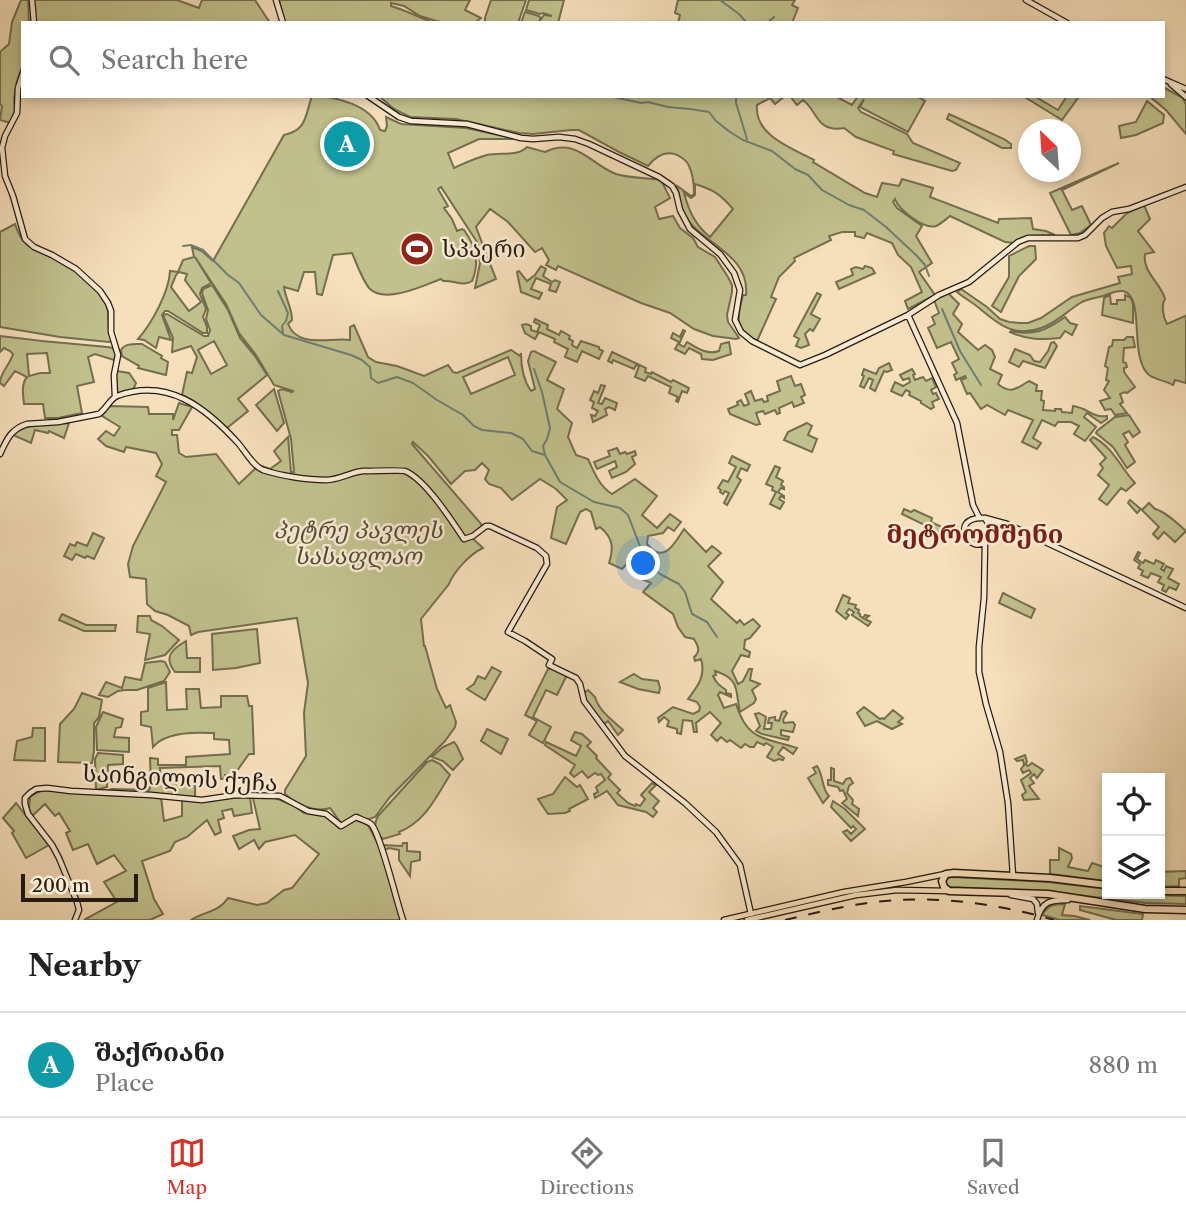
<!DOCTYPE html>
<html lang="en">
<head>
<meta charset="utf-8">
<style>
  body { margin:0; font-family:"Libre Caslon Text","Noto Serif Georgian",serif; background:#f2f2f2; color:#222 }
  .controls { position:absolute; right:21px; bottom:21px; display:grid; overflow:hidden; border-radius:0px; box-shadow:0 4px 10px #0003 }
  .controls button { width:63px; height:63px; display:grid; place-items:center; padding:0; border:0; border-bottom:2px solid #e0e0e0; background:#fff; color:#222; font:35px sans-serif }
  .compass { position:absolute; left:1018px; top:119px; width:63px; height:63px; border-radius:50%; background:#fff; box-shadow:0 4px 10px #0003; rotate:335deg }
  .scale { position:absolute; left:21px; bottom:18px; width:117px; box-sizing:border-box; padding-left:7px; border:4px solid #261c11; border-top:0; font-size:19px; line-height:24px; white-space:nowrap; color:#261c11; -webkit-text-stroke:5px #f9ead3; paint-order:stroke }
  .you { position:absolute; left:644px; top:564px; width:24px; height:24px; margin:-18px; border:5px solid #fff; border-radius:50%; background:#1a73e8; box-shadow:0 0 0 10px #1a73e833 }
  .badge { display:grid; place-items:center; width:46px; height:46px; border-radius:50%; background:#d93025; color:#fff; font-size:23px; font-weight:700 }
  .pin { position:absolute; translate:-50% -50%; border:4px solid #fff; box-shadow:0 2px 7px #0006 }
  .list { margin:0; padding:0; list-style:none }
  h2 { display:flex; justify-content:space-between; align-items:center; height:91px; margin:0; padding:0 28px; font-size:30px }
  h2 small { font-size:23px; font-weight:400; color:#767676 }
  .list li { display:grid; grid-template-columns:46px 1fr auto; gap:21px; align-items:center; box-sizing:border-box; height:105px; padding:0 28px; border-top:2px solid #e0e0e0 }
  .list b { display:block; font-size:26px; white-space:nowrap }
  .list p { margin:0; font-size:23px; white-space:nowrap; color:#767676 }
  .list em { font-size:23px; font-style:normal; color:#767676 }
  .icon { flex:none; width:38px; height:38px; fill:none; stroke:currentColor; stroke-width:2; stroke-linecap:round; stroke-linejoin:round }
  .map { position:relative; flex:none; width:1186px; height:920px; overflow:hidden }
  .search { position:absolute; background:#fff; box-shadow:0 4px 10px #0003; left:21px; right:21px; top:21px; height:77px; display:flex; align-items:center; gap:18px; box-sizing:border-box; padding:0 24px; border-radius:0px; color:#767676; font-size:26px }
  .sheet { height:196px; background:#fff }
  nav { display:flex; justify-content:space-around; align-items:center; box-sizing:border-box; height:98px; border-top:2px solid #e0e0e0; background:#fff; font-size:19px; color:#767676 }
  nav a { display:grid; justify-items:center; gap:4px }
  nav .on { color:#d93025 }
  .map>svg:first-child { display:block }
  .green { fill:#c1c18d; stroke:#746e4f; stroke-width:2; fill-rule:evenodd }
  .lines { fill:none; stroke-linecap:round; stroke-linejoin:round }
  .stream { stroke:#6d7d70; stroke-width:2 }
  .secondary-casing { stroke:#261c11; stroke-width:7 }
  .primary-casing { stroke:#261c11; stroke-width:7 }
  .highway-casing { stroke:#261c11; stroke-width:9 }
  .secondary { stroke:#f9ead3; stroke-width:4.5 }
  .primary { stroke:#f6dfbb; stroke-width:4.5 }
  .highway { stroke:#f6dfbb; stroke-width:6 }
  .rail { stroke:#261c11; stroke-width:2; stroke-dasharray:12 12; stroke-linecap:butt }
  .labels { text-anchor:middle; stroke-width:5; stroke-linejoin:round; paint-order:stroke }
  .poi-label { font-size:23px; fill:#261c11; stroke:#f9ead3; text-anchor:start }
  .park-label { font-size:23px; font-style:italic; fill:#544e36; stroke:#f9ead3 }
  .street-label { font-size:23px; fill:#261c11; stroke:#f9ead3 }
  .quarter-label { font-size:26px; font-weight:bold; fill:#7a1f14; stroke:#f9ead3 }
</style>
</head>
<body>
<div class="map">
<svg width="1186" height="920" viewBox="0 0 1186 920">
  <rect width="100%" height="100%" fill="#f6dfbb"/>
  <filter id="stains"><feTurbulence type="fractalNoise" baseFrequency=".00286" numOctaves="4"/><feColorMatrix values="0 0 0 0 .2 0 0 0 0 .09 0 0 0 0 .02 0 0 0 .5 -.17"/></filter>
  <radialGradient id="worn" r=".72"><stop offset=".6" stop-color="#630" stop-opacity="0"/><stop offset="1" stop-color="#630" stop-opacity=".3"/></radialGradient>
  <!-- green -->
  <path class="green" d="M 21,0 L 28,0 L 29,23 L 23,23 L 23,64 L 17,81 L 14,99 L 15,110 L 11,123 L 0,120 L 2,106 L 0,104 L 0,52 L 9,44 L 12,22 Z
    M 32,0 L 177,0 L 199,8 L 202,0 L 255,0 L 270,23 L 34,23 Z
    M 279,0 L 470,0 L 465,10 L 481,18 L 475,23 L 443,23 L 420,16 L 404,6 L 391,3 L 391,6 C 406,10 419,18 434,23 L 285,23 Z
    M 491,0 L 526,0 L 518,23 L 485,23 L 485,18 Z
    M 529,0 L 564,0 L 558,23 L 540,23 L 540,19 L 539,23 L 521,23 L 525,12 L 539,16 L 541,19 L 544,15 L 552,16 L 543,13 L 540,14 L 526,10 Z
    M 678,0 L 795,0 L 792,5 L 798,8 L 792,23 L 678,23 L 680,15 L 675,13 Z
    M 1163,87 L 1183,98 L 1186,105 L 1186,134 L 1166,110 L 1149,96 L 1163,96 Z
    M 312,96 C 335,96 372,105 380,130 L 385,131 L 387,126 L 386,117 L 401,124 L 466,128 L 517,139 L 479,139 L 448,153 L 454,168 C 465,163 475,158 487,155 C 501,152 517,157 527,147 L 545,152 C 577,137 590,164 616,174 C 628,178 648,178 661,180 L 670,198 L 655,207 L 659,219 L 673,216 L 680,228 L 693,238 L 698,247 L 715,257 L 728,277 L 732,285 L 732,292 L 727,315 L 728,322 L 739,338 L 736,339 L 713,336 L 694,329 L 670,313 L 641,303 L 558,266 L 556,270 L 546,265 L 549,260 L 542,248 L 535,252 L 508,222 L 490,209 L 476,227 L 496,279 L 475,288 L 480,263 L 477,242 L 441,187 L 438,189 L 448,206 L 444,208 L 452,219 L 457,231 L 462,229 L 464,230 C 475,245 480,263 472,281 C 463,287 454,280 443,281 L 441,279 C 425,285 386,304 370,289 C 363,282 356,262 352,253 L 333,255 L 322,295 L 317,294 L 315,272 L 304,272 L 298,291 L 284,287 C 286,301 292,307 292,320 L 288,324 C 298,349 330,337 350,340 L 350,327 L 354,325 L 368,357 L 376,362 L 397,366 L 424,376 L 448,365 L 453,372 L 457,373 L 511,350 L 520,356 L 521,353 C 521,366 523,380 531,391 L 535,389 L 528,361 L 531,352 L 534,351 L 556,362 L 547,380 L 564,389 L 557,409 L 572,423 L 568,437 L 576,455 L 588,459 C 594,472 599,486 612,494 L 635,479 L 657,496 L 642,515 L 657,528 L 670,514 L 681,522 L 674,531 L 668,527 L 663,533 L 648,536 L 647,544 C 664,565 674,544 684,529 L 706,552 L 712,546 L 721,553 L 708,566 L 723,582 L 711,599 L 737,623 L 740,620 L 744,625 L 753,619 L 760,626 L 750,638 L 745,640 L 744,649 L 750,652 L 749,657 L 741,655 L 732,671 L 738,684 L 743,681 L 749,669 L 752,669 L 750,680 L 760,684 L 752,690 L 756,699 L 754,703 L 740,712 C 735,691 741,679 715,671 L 716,675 L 713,676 C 716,683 720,686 726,690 L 726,693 L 731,694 L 731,697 L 720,692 L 718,695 L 724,708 L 736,704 C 748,742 764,737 797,748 L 793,754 L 783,747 L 778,754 L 784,758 L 783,760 L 779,759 L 774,761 L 767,757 L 773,747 L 766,743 L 764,745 L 757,742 L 754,747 L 750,747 L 745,744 L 741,748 L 730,740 L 727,742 L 721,737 L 717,741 L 711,735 L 721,723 L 710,712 L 696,723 L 697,732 L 694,732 L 692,721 L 683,720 L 681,734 L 677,733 L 677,729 L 667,726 L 669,721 L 664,717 L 659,722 L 658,718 L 673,707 L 693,714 L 699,711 L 700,707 L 697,702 L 688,699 C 698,686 706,676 701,659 L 695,661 L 694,657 C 701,651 698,646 694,639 L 685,637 L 678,627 L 673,614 L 643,592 L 651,583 L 642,579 L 641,570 L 644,567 L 630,560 L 622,569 L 609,563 C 614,547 613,538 600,527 L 596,529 L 591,512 L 586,509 L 580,512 L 566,544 L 551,538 L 557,507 L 567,500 L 556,489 L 540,479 L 512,500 L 501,488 L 489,484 L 485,479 L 489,470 L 482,463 L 475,470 L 465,471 L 451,484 L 428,456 L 413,442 L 412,444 L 482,525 L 472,538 L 483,548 C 470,554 454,571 449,584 L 421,619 L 424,646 L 425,646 L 437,689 L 446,708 L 450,705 L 456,722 L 455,727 L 445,741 L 390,797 L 375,817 L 367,820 L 367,823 L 381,850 L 401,920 L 191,920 C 203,912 219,912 228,898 L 257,905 L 267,903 L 284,890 L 292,888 L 319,854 L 295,835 L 265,842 L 259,849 L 254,840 L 239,849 L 233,836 L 249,830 L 260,829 L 253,798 L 275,798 L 295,806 L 304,813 L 326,816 L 339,828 L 343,826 L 330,808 C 315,813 296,804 285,794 L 285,790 L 306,756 L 304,713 L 308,683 L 297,618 L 198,632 L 191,635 L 189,626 L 168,615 L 155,611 L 147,604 L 146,579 L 130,577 L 128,564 L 133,546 L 166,482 L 156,476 L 162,464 L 156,453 L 126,447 L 124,452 L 106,446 L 98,439 L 106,431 L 114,436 L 120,427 L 102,416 L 110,406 L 148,407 L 149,414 L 173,414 L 173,420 L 179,403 L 192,407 L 179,430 L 172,430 L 172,435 L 177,435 L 179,453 L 186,457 L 216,454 L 239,484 L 259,465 L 270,469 L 281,461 L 274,451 L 288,437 L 291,472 L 294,472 L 291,439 L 278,391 L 282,389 L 292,392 L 293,391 L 274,385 L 256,355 L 239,333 L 226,304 L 195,257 L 211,283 L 202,288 L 200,294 L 206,309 L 203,317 L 207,327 L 207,333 L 203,333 L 168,311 L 165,311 L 162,315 L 171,340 L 159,337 L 156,348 L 144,340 L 138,339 C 152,323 169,292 170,271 L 178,272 L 183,260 L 194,257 L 192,247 L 202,251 L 213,261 L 284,135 C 307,130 305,116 312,96 ZM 351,129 L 362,131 L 365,138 C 362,149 353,154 342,155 L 336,152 C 335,139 340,133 351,129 ZM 179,272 L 187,274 L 185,280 L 201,302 L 189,311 L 171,287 L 176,275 ZM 508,357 L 515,375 L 471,394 L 463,377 Z
    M 379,96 L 785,96 L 775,104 L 770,98 L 757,105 C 754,135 791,148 814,160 L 813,162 L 865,193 L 877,197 L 882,183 L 899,186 L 902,179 L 933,188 L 930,197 L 998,223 L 999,219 L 1031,218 L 1033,229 L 1046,231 L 1055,235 L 1030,236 L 1014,243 L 1005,242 L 950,216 C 946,219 941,224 936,226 C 924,230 898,209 895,199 L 893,202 L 897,208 L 922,226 L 916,236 L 932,263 L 919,272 L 935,295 L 908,309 L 905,301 L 922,292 L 911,267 L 898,255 L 892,243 L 867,233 L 864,238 L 855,236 L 855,232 L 842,232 L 829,236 L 831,240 L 794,258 L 795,261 L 779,277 L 771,297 L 776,299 L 757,341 C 734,329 737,317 743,295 L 746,295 C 750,254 702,244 686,217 C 680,208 681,195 676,185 L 691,196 L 694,194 C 694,186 693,174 689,166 C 687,161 686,161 682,158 C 668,148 657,155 648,166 L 619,152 L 579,130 L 571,130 L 533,134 L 519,133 L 456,119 L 410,117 L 394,109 ZM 695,184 C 714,190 720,194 733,209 L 710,237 C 695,225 689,211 684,193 L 691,198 L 695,195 Z
    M 790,96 L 835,96 L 852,105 L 858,96 L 916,96 L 925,101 L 908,132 L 860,107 L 864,99 L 858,108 L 861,112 L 907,134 L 913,143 L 960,163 L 956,170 L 952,171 L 893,154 L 894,151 L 856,137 L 844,128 C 816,133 818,111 803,100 L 797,105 Z
    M 1023,96 L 1034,96 L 1058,110 L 1067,96 L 1077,96 L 1078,98 L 1062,120 Z
    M 1147,101 L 1164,115 L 1163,123 L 1136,135 L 1121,138 L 1119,126 L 1136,122 Z
    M 949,114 L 1004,139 L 1011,144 L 1011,148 L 1002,148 L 947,119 Z
    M 1119,163 L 1062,190 L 1072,210 L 1082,206 L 1091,225 L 1080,233 L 1071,235 L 1050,193 Z
    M 1144,205 L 1150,219 L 1138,231 L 1154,252 L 1145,254 C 1142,272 1161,283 1165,299 C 1161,305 1163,317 1167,324 L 1185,316 L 1186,318 L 1186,383 L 1175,380 L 1173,385 C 1166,381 1154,379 1149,375 C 1128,357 1146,296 1123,291 C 1116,290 1109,294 1103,296 C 1096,298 1088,299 1082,302 C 1068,310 1057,323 1041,328 C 1014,338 998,324 979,308 C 972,302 964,298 957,292 L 961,289 L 987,307 L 1000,319 L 1009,322 L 1020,323 L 1028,323 L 1041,318 L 1072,297 L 1120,283 L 1118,277 L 1132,274 L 1131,266 L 1117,268 L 1106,246 L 1104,233 L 1109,226 L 1112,228 L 1127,213 Z
    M 15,224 C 24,252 36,248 58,260 C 73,269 90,281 101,294 C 114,312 104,324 112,341 L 109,342 L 60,337 L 0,327 L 0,232 Z
    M 1029,246 L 1035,246 L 1036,259 L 1019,276 L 1001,312 L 992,306 L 1009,277 L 1009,256 Z
    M 541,266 L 546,269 L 543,276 L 552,282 L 555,280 L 560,282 L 556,292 L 549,290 L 551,284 L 536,278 L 531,289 L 542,293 L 539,299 L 521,292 L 517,272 L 519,271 L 527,281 L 535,275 Z
    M 865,266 L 872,268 L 875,273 L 839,289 L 836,282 L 853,275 L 851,269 L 856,267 L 863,269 Z
    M 212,285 L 228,310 L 240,338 L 255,356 L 267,375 L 238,399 L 248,411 L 227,428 L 194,401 L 182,395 L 187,372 L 192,373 L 197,357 L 191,346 L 172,352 L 173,338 L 163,315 L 167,314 L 204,336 L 208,336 L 210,330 L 206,319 L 208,310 L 202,293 L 203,289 ZM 214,341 L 227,365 L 211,374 L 198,350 Z
    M 817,293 L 821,295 L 811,314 L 820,319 L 813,331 L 810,329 L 805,334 L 809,345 L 801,348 L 796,346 L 799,339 L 794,336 Z
    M 948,293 L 959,304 L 953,314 L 962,324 L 958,332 L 978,350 L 985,345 L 992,350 L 995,357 L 990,369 L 1002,375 L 998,384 C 1011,395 1017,388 1029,381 L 1037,385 L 1036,391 L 1042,391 L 1041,400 L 1044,401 L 1043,410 L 1055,411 L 1055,409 L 1061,409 L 1062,412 L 1072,413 L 1073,406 C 1089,408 1091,418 1107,416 L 1107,419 L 1101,423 L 1087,413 L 1084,417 L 1096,427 L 1085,441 L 1074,434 L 1079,426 L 1071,422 L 1058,422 L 1055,426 L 1042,420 L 1033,438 L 1041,443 L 1037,449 L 1022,442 L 1033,420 L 1008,410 L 1005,415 L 987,405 L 981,409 L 970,393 L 967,394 L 961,380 L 966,378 L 965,376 L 956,380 L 954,375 L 957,373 L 952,363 L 959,359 L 951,342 L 937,348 L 928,328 L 935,324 L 932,317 L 939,313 L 934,300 Z
    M 1110,295 L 1111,304 L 1117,304 L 1117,300 L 1125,300 L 1125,295 L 1131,298 L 1133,304 L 1133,323 L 1102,315 L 1104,298 Z
    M 1065,317 L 1070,323 L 1077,325 L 1072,335 L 1065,331 L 1060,338 C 1042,340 1027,340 1010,332 L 1011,331 C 1034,336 1047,330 1065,317 Z
    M 535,319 L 548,325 L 547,329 L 559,335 L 561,331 L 570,336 L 569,339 L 573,341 L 572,345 L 577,348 L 581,341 L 599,347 L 599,349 L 603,351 L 599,359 L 582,351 L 577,362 L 565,357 L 568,349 L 554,342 L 555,339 L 539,332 L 535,339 L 525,333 L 522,325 L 526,324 L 531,326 L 531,330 L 537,332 L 540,325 L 534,322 Z
    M 683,330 L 685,331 L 679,344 L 684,347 L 687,342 C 697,348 707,355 719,351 L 721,344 L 729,342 L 731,354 L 713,360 L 702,359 L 701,354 L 689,348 L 685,354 L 675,349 L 679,342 L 671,338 L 673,333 L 680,337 Z
    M 0,336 L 42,341 L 107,347 L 113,348 L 116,355 L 114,360 L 95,354 L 88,357 L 94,382 L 77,386 L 82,413 L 58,418 L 45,418 L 43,404 L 24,404 C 23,395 21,384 27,377 L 15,371 L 4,386 L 0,383 C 0,372 10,365 13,354 L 10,351 L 4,348 L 0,352 ZM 47,353 L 50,373 L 40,373 L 29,376 L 27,354 Z
    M 1127,337 L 1133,337 L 1135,347 L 1124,348 L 1123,362 L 1126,363 L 1127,367 L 1124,368 L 1124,372 L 1135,387 L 1127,393 L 1125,392 L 1120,394 L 1123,402 L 1120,404 L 1127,413 L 1115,415 L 1111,409 L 1105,410 L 1100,401 L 1110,398 L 1104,390 L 1109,381 L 1106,380 L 1108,368 L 1105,366 L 1109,347 L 1112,346 L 1113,340 L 1124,340 Z
    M 1054,342 L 1057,346 L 1045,368 L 1023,361 L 1019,367 L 1009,362 L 1015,349 L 1030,355 L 1034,361 L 1040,362 L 1048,351 L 1051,343 Z
    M 142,344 L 162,356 L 161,358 L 168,362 L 166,375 L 138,368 L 139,366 L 122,356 L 121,350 C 125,343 134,344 142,344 Z
    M 612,352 L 646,368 L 645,372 L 651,374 L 652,372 L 671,382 L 673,380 L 689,388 L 687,393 L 682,391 L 678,402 L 676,401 L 678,397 L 669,393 L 671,387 L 648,376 L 645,381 L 635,377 L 639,366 L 636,365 L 634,369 L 613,360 L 612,363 L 608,361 Z
    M 889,363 L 892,370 L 887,372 L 884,371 L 875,391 L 870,388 L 873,380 L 869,378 L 864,388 L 860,386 L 864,376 L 862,375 L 864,369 L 876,374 L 879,368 Z
    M 912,369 L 915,374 L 913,375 L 915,380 L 923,377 L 926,381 L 932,378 L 936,387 L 931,390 L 933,394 L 936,393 L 939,399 L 932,402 L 934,407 L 931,409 L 921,403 L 921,401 L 909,395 L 910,392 L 906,390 L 902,396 L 891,391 L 895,382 L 903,386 L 910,382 L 909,378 L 903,380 L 900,375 Z
    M 117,371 L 129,373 L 136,383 L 132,392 L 118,394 L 117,393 L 116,375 Z
    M 791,376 L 795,386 L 801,384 L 805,395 L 801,397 L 804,403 L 794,407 L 792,402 L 779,408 L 780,413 L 777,414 L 775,410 L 765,414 L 763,411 L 756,413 L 760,424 L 756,425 L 730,414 L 728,409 L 738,405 L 737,402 L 741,400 L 744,406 L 749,404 L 745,394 L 751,391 L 755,401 L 762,399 L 764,402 L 768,401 L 767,396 L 780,391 L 777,381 Z
    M 601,385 L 605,386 L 598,403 L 602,404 L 605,398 L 617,403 L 615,410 L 609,407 L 605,409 L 607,415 L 593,422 L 591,415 L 595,416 L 598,411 L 592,408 L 594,402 L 590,400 L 594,391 L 598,393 Z
    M 274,389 L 284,423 L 277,431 L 256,405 Z
    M 1129,415 L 1140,432 L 1133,437 L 1129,431 L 1123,434 L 1128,442 L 1125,445 L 1135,462 L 1127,468 L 1113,447 L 1096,433 L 1097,431 L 1115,417 Z
    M 69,423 L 64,438 L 49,431 L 48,433 L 35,430 L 31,443 L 13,435 C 28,422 50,424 69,423 Z
    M 807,423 L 812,426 L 808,435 L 817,439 L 812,452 L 784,440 L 788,432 Z
    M 1093,437 C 1112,446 1121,468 1135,483 L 1126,491 L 1121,488 L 1107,505 L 1099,499 L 1109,485 L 1098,475 L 1103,468 L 1100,464 L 1106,458 L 1090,440 Z
    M 617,448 L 620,454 L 625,452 L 627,454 L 635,451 L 636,455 L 632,457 L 635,464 L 626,472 L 612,478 L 609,471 L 617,467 L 615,461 L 597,469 L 594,462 L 610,456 L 608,451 Z
    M 732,456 L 750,465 L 747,471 L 741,468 L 737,477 L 741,480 L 727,505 L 724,503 L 729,493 L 725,491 L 723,494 L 720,492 L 721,490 L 718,488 L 723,480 L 728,482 L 736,467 L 729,463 Z
    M 775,466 L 780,468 L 776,477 L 783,481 L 781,485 L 784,487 L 784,489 L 781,488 L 778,492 L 784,496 L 784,498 L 781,496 L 779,499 L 784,502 L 780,509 L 770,504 L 776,492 L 772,490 L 773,487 L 766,484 Z
    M 1130,500 L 1142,510 L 1149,503 L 1155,509 C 1166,512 1177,523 1186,531 L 1175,542 L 1164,532 L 1158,539 L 1153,534 L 1159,527 L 1141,509 L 1137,513 L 1128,503 Z
    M 904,509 L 911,512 L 914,510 L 932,518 L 931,522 L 952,532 L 956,526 L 960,532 L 957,536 L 951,538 L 902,514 Z
    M 93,533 L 104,538 L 94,559 L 87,556 L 85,558 L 76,554 L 72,560 L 64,556 L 70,544 L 75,546 L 77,542 L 87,546 Z
    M 1138,552 L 1140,553 L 1137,559 L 1143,563 L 1145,560 L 1154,564 L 1156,560 L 1164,564 L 1161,569 L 1164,571 L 1166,566 L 1173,569 L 1168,578 L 1179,584 L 1176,590 L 1169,587 L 1166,592 L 1162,590 L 1164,585 L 1158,582 L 1161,577 L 1151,573 L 1148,578 L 1141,575 L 1143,571 L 1138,568 L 1140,564 L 1134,560 Z
    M 1003,593 L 1035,609 L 1031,618 L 999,603 Z
    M 843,595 L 850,598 L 848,603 L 856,605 L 855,608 L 859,610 L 858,613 L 860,614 L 860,616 L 863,618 L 865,615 L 869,616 L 865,619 L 871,622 L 868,626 L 852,615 L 854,612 L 849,609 L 846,613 L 849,615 L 846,619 L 836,611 Z
    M 62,614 L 86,625 L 116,625 L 115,631 L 84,631 L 59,620 Z
    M 138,616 L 150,616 L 151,620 L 162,626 L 179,640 L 165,655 L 145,660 L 150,634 L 137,632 Z
    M 257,629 L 260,663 L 236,668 L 213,670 L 212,634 Z
    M 186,641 L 187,658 L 200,658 L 200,672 L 175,672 C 163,657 172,649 186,641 Z
    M 161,661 L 165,662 L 170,672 L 164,681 L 137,690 L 125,690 L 118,691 L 108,697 L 99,695 L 106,682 L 122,688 L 125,677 L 141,680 L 145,663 Z
    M 492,667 L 501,672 L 485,700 L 467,689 L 474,684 L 478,676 L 485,679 Z
    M 552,668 L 567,675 L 557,695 L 546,690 L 533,717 L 551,727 L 543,743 L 529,735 L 537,721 L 525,715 L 548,669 Z
    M 634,674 L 642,679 L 658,681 L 660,688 L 659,693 L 638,689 L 620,682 Z
    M 166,682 L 167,710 L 187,709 L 186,689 L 199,689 L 201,708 L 221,707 L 221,696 L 247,696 L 249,706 L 252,706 L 254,754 L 249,754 L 234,775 L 225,775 L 224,779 L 221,779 L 220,766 L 160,768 L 161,781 L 195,780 L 195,799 L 150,793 L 106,791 L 112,789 L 149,790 L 151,784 L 150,758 L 158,759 L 158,765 L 186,765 L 186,757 L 230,754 L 229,740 L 214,739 L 214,733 L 212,733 C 195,732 165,732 153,747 L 151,727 L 141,725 L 141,712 L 148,711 L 148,688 Z
    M 588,690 L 595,697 C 599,711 612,720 623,730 L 618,735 L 608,721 L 603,725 L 585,699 L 584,693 Z
    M 82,693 L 102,700 L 99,717 L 94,723 L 94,751 L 92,763 L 58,762 L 60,724 L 74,709 Z
    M 864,707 L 880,719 L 882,718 L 884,719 L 893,710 L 903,718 L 898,722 L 902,724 L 892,729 L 877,721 L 865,726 L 857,713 Z
    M 785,711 L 787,713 L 783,720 L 784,723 L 793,722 L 795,725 L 793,732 L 781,730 L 781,735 L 789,737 L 788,740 L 762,734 L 756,731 L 760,726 L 755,714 L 759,713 L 766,717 L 764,729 L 771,729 L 772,723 L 768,723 L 769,718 L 775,717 L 775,720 L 779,721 L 782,712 Z
    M 103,712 L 123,719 L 121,727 L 116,728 L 114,737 L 129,738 L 129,752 L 97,750 L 96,727 Z
    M 33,728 L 45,728 L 45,761 L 14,760 L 17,741 L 32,737 Z
    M 487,729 L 508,739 L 501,754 L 481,741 Z
    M 575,732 L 582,734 L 591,742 L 587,746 L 597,756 L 596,758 L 611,774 L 608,778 L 620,790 L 617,793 L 628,803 L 635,806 L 636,804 L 640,806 L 645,799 L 641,795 L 652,783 L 656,785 L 649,792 L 659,801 L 653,808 L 657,812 L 653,817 L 646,812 L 618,805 L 607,791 L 595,798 L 594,794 L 598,792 L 596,787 L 605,780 L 601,774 L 598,775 L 595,773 L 588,778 L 582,771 L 574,777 L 570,773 L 575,765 L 545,745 L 546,742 L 576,756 L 581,746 L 571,740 Z
    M 454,742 L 457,746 L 463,759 L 453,770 L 443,761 L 432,757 L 443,747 Z
    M 98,753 L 123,755 L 123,764 L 108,765 L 107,787 L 96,790 L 95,759 Z
    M 1025,755 L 1027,762 L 1025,764 L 1028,766 L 1032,763 L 1043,770 L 1037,778 L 1034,774 L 1030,778 L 1034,783 L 1029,786 L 1039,799 L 1024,800 L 1022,795 L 1026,792 L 1021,780 L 1031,773 L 1029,770 L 1023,773 L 1021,769 L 1024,765 L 1023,760 L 1017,761 L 1015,759 Z
    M 432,760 L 440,764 L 450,775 C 435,798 426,821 399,832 L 400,834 L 383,839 C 375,833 373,825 378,816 L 427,762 Z
    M 817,766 C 824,776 821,788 829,796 L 823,803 L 808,778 L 816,773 L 813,768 Z
    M 831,768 L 834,769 L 834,781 L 843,784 L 846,779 L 850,778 L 853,783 L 849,786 L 847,793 L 853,800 L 852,804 L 859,809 L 858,816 L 842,803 L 847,799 L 843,790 L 840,791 L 838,787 L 828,785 L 828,780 L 831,780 Z
    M 565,777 L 577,787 L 580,785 L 588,799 L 569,809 L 570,811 L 565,813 L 548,814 L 538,799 L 553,794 Z
    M 44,790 L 104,795 L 161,797 L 164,821 L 182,816 L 182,800 C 205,804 226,796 250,797 L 252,813 L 234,816 L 232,809 L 222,811 L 224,818 L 218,820 L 221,832 L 215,835 L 207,820 L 187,837 L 175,842 L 170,851 L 142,861 L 154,899 L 163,914 L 150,920 L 84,920 L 117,902 L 104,882 L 126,871 L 114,855 L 97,864 L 88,844 L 73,850 L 66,833 L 70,831 L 59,813 L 55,816 L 45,804 L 32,816 L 29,809 L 30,797 L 36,793 Z
    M 833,801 L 845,809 L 865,829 L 851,841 L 843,832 L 847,830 L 851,834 L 856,829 L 853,826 L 851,828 L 831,807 Z
    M 16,803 L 49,845 L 26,858 L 12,833 L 14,831 L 3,818 Z
    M 403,843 L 407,843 L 407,851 L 420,852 L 420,860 L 411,862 L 410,876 L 399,860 L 399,850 L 389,848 L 384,850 L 384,845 L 402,846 Z
    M 1059,848 L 1071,854 L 1072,858 L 1068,867 L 1088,871 L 1092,863 L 1107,868 L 1107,881 L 1050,874 L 1050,860 L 1059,860 Z
    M 1186,871 L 1186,878 L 1179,879 L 1179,886 L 1160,887 L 1160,872 Z
    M 952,877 L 1048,882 L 1107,889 L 1107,894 L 1186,896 L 1186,904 L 1146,903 L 1042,891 L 949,887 L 946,885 L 945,882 L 948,878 Z
    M 1065,904 L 1062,915 L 1074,916 L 1090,920 L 1060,920 L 1042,915 C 1048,905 1053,904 1065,904 Z
    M 1080,906 L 1143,914 L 1142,920 L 1116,920 L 1080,910 Z"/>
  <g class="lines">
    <!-- stream -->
    <path class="stream" d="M 720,0 L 739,14 L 747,23
      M 767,23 L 774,17
      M 609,96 L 641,103 L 648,102 L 668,107 L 690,109 L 709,112 L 716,121 L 730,132 L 743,140 L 772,151 L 795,169 L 808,175 L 822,190 L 849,205 L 864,210 L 886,227 L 917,256 L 925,265 L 929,276
      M 736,96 L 736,103 L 747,139
      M 183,246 L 191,245 L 203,250 L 228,275 L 239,283 L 261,315 L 284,335 L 351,355 L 362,360 L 370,367 L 371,378 L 378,383 L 397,377 L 413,383 L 437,400 L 463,415 L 474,426 L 482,430 L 511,433 L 523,439 L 532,451 L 545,455 L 560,482 L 594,502 L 620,508 L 628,515 L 643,554 L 653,568 L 660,574 L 679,584 L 685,592 L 692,614 L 707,622 L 717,637
      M 278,291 L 288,313 L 286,321 L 282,326 L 283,334
      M 942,309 L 960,351 L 981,385
      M 534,369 L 542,392 L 550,428 L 547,439 L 543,446 L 545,455"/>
    <defs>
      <path id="secondary" d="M 32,0 L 34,23
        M 276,0 L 283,23
        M 1026,0 L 1067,23
        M 23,73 L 18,88 L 17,113 L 5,136 L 2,148 L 5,176 L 13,196 L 25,239 L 34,247 L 52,255 L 76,269 L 100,291 L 108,303 L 111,311 L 111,332 L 118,355 L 114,375 L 115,397
        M 1163,79 L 1186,89
        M 1171,84 L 1186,97
        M 368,96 L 399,117 L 411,121 L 467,124 L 521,138 L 533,139 L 559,137 L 575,139 L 589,144 L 659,177 L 672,186 L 676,193 L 680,210 L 690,229 L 720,254 L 734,273 L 740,290 L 735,320 L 741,332 L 752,341 L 800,365 L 825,355 L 908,315 L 939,295 L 969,282 L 1018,242 L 1028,238 L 1078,238 L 1085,235 L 1102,218 L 1112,212 L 1129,209 L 1186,187
        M 908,315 L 957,423 L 973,505 L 979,517
        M 0,454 C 7,439 11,429 27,424 L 58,422 L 99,414 C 106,409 110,399 117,396 C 168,377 206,408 238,443 C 245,451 253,466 263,470 C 281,476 308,480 326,480 C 339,480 351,472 363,471 C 367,471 403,470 405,471 C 425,479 452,521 464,539 L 473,536 L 486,526 L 490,526 L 537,548 L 546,556 L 547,564 L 508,632 L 525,641 L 552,659 L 549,665 L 576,678 L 580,684 L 584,701 L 625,756 L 685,803 L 716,832 L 740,865 L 751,914
        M 985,518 C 989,525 994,532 988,539 C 971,559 947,517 983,518 L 985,518 L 1007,524 L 1186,608
        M 985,542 L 984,598 L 979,647 L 979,672 L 986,704 L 1000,752 L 1008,803 L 1013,876
        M 1011,895 L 1033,899 L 1037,904 L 1038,913
        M 75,920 L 79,910 L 77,902 L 59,858 L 52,845 L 28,814 L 25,804 L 25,798 L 30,793 L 36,789 L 47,788 L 71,791 L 151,795 L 202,800 L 236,795 L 280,796 L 308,811 L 326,814 L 341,826 L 356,817 C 360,819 367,821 371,824 C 380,832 397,903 403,920
        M 1037,920 C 1042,901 1050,900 1068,900"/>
      <path id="primary" d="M 724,920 L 844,892 L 906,882 L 945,874
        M 747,920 L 856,895 L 897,890 L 949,891"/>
      <path id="highway" d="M 1107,885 L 1050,878 L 954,873 L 946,874 L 942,881 L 944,887 L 949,891 L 1048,894 L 1145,909 L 1186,910
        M 1160,891 L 1186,891"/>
    </defs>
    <!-- secondary casing -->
    <use href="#secondary" class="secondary-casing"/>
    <!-- primary casing -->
    <use href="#primary" class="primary-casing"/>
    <!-- highway casing -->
    <use href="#highway" class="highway-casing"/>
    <!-- secondary -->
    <use href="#secondary" class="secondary"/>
    <!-- primary -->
    <use href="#primary" class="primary"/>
    <!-- highway -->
    <use href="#highway" class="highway"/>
    <!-- rail -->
    <path class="rail" d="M 785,920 C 814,913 844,906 874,902 C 934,895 995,903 1054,920"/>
  </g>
  <!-- icons -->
  <defs>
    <symbol id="stadium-disc" viewBox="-11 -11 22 22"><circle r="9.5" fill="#8f2418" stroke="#f9ead3"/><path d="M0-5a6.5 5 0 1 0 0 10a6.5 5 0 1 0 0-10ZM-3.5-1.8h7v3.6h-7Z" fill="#fff"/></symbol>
  </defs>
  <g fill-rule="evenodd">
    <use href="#stadium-disc" x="398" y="230" width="38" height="38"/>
  </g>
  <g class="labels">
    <!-- poi labels -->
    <g class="poi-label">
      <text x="442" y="257">სპაერი</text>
    </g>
    <!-- park labels -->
    <g class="park-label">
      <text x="358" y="538">პეტრე პავლეს<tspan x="358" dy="26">სასაფლაო</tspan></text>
    </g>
    <!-- street labels -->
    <g class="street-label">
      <text transform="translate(180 778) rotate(3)" y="8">საინგილოს ქუჩა</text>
    </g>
    <!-- quarter labels -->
    <g class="quarter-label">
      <text x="975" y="543">მეტრომშენი</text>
    </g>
  </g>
  <rect width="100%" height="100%" filter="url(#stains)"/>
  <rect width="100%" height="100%" fill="url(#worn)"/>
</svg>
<div class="controls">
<button><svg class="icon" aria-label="locate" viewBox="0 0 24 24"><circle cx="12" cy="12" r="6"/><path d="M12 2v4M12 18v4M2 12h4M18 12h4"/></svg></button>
<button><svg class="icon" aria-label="layers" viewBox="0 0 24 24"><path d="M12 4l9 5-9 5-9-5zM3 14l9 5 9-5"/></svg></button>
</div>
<svg class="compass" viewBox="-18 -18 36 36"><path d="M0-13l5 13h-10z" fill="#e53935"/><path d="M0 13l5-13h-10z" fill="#767676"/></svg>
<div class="scale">200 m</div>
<div class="you"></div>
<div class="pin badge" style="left:347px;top:144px;background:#0f9aa8">A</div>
<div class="search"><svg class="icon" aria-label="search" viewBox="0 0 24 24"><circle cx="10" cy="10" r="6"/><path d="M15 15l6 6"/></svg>Search here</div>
</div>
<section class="sheet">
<h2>Nearby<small></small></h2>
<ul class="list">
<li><span class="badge" style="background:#0f9aa8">A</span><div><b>შაქრიანი</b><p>Place</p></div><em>880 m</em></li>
</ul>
</section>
<nav>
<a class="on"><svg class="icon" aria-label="map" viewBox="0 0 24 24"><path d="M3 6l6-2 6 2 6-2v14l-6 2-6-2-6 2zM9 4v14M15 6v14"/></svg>Map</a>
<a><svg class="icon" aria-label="directions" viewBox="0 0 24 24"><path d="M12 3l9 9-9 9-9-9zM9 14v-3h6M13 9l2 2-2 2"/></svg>Directions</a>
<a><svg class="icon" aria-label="saved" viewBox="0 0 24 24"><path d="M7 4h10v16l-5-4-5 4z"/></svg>Saved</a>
</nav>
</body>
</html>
